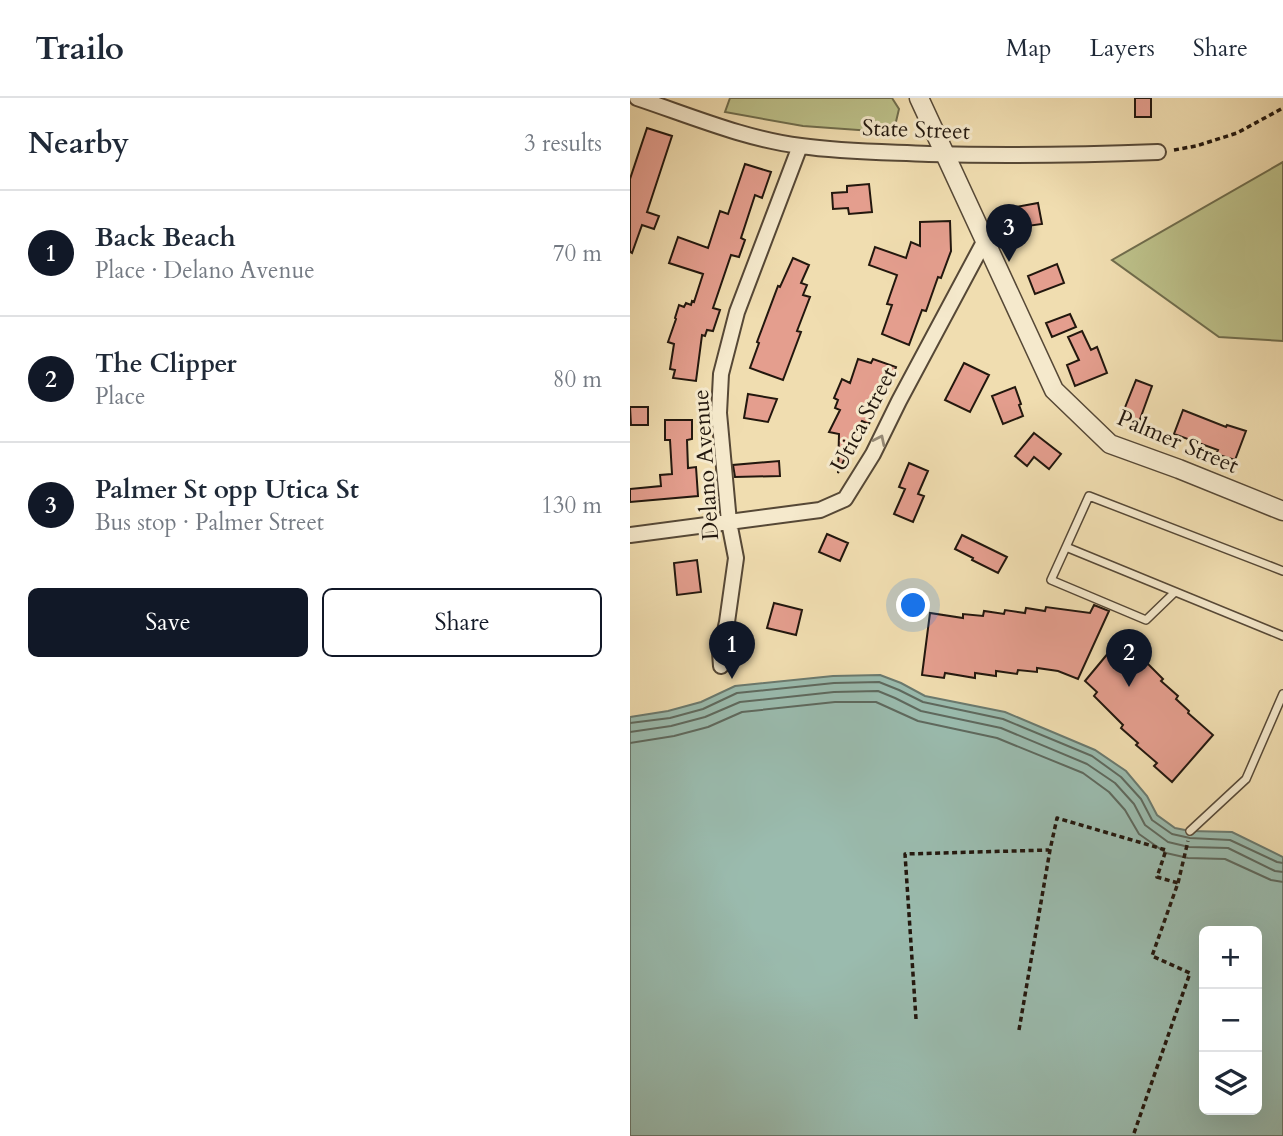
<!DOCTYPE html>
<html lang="en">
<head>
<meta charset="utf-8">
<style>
  body { margin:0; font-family:Cardo,serif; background:#f6f6f7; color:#1f2937 }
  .controls { position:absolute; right:21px; bottom:21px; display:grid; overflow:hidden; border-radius:10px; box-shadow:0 7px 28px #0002 }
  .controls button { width:63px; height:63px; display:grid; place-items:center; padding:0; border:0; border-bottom:2px solid #e0e1e3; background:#fff; color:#1f2937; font:35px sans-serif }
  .you { position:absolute; left:284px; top:508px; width:24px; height:24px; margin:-18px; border:5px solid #fff; border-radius:50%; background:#1a73e8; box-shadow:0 0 0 10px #1a73e833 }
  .badge { display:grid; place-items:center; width:46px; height:46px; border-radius:50%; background:#111827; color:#fff; font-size:23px; font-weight:700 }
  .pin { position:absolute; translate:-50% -58px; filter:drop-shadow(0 2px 4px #0008) }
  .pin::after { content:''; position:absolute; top:37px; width:24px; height:21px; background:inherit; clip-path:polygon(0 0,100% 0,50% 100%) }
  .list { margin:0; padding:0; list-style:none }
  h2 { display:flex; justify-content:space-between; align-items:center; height:91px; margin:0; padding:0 28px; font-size:30px }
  h2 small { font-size:23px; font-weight:400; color:#747a83 }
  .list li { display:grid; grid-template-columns:46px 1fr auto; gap:21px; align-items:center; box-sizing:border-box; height:126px; padding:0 28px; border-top:2px solid #e0e1e3 }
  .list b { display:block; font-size:26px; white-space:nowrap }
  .list p { margin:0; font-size:23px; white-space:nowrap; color:#747a83 }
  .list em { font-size:23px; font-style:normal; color:#747a83 }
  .actions { display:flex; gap:14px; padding:21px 28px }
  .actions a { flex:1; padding:16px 0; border:2px solid #111827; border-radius:10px; text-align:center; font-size:24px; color:#111827 }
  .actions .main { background:#111827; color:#fff }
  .icon { flex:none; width:38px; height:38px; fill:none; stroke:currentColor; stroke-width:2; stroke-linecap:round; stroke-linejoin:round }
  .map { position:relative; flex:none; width:653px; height:1038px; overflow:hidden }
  header { display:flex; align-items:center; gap:42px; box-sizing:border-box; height:98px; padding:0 35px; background:#fff; border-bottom:2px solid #e0e1e3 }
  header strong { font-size:33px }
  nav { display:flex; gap:38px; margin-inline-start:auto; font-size:24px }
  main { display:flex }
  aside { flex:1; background:#fff }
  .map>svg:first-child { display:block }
  .green { fill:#bcc089; stroke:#6f6c4c; stroke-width:2 }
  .water { fill:#9abbae; stroke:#6a796e; stroke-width:2; fill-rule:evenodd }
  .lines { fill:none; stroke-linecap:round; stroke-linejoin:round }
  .shore { stroke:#5e695e; stroke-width:2 }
  .building { fill:#e49e8e; stroke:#22170e; stroke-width:2 }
  .service-casing { stroke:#564836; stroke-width:10 }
  .minor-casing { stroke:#564836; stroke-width:18 }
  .tertiary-casing { stroke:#564836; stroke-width:21 }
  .path { stroke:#22170e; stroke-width:3.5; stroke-dasharray:5 3.5; stroke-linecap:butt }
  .service { stroke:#f5e9cc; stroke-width:7 }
  .minor { stroke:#f5e9cc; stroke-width:14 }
  .tertiary { stroke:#f5e9cc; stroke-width:18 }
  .oneway { stroke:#968a76 }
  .labels { text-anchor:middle; stroke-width:6; stroke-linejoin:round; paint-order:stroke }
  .street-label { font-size:23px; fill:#22170e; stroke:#f5e9cc }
</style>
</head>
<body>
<header>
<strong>Trailo</strong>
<nav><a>Map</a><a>Layers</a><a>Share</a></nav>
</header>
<main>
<aside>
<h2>Nearby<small>3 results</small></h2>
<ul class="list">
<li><span class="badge">1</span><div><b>Back Beach</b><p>Place · Delano Avenue</p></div><em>70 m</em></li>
<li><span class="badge">2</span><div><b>The Clipper</b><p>Place</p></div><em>80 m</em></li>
<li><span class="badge">3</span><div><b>Palmer St opp Utica St</b><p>Bus stop · Palmer Street</p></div><em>130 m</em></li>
</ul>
<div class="actions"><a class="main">Save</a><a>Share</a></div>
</aside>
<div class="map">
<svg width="653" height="1038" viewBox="0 0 653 1038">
  <rect width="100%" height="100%" fill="#f0ddb0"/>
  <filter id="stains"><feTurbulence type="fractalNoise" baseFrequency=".00286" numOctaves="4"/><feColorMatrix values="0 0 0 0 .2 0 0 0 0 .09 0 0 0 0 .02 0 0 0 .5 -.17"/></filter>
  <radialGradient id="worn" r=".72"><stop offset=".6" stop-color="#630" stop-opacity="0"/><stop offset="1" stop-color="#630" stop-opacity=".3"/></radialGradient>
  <!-- green -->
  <path class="green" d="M 100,0 L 262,0 L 269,11 L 265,28 L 256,34 L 173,28 L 95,14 Z
    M 653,64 L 653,243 L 589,239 L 482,162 Z"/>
  <!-- water -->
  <path class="water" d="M 250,577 L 271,585 L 295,598 L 375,614 L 465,652 L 496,673 L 517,698 L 527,717 L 545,730 L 560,733 L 602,734 L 653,759 L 653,1038 L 0,1038 L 0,619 L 38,613 L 71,604 L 105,588 L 203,578 ZM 574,833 L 627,833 L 627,1012 L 574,1012 Z"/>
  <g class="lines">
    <!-- shore -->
    <path class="shore" d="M 0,625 L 40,620 L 73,611 L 107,595 L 204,585 L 249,584 L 269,592 L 293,604 L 373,621 L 462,658 L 491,679 L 511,701 L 522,722 L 542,736 L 560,740 L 600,742 L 647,764 L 653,765
      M 0,634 L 41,628 L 75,619 L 110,604 L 204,594 L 248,593 L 265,600 L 291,613 L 371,630 L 457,666 L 485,685 L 504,706 L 515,727 L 538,744 L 559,749 L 598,750 L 645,773 L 653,774
      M 0,645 L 44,638 L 78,629 L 112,614 L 205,604 L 246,604 L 288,623 L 367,640 L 453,675 L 479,694 L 495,712 L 509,736 L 536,755 L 558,760 L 595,761 L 641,782 L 653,784"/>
  </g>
  <!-- building -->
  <path class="building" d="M 505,0 L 521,0 L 521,19 L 505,19 Z
    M 17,30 L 42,38 L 17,114 L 29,118 L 24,131 L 12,127 L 2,155 L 0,154 L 0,81 Z
    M 115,66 L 141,74 L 132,100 L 125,97 L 111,140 L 115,142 L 109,159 L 101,157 L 83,210 L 90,212 L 83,233 L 77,232 L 75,238 L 72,237 L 66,283 L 43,280 L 45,272 L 40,271 L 44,246 L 38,244 L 46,221 L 45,220 L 49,207 L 54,209 L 56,205 L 61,207 L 62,203 L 64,204 L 73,176 L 39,165 L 48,139 L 78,150 L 90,113 L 98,116 Z
    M 239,86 L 242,114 L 219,116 L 218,110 L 203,111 L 202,95 L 217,94 L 217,88 Z
    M 408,105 L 412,126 L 383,130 L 380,110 Z
    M 320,123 L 321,153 L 311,180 L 308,179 L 296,213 L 292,212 L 279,247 L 252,236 L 262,207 L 257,206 L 267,177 L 239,167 L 245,149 L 276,160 L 281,144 L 290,148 L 290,124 Z
    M 163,160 L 179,167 L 171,185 L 177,187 L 173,197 L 180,199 L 167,233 L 171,234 L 153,282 L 120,270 L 129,245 L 127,244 L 148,188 L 150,189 Z
    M 427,166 L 434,185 L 405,196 L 398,178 Z
    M 440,216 L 446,229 L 422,239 L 416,225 Z
    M 452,233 L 461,252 L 467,249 L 477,275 L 445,288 L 437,267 L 449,262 L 438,239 Z
    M 228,261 L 241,265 L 243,261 L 266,269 L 256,296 L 253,295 L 239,326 L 232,323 L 208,375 L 209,336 L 199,334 L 210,312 L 205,310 L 208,302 L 204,300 L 212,281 L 220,285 Z
    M 334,265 L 359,277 L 340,314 L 315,302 Z
    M 506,282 L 522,288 L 509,324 L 492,317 Z
    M 385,289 L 391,306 L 389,307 L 393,318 L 373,326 L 362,298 Z
    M 118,296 L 147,301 L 138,324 L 114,320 Z
    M 0,309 L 18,309 L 18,327 L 1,327 Z
    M 553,312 L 596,329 L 597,327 L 616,333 L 605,362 L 586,356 L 588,352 L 544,336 Z
    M 35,322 L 62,322 L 62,341 L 57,342 L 58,370 L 66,369 L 68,398 L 0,404 L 0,391 L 31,388 L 30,377 L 42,376 L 40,342 L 35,342 Z
    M 404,335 L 431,356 L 419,371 L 404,359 L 397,368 L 385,358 Z
    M 149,363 L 150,378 L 105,379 L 103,367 Z
    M 279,365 L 298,373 L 288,396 L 294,398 L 283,424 L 264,416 L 275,391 L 269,389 Z
    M 197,436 L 218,445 L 210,463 L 189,454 Z
    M 332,437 L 377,459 L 368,475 L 342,462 L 343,460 L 325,451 Z
    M 67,462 L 71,494 L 47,497 L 44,465 Z
    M 144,505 L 172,512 L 166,537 L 137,530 Z
    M 464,507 L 479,513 L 448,581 L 428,573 L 407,570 L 407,574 L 388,572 L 387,576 L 366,573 L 366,578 L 345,575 L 345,580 L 315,575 L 314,580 L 292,577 L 300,515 L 333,520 L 333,516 L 353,518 L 354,513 L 374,516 L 375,512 L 395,515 L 396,510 L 415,513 L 416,509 L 460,515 Z
    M 494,536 L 507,548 L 504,552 L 533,581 L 531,583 L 548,598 L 546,601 L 559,613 L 558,615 L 583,637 L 542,684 L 524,668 L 527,665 L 506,647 L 508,645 L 491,630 L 493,627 L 464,598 L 467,594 L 455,583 Z"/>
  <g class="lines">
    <defs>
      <path id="service" d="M 436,449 L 421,482 L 516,522 L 545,494
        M 653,473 L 459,398 L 436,449 L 653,538
        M 560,733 L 616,681 L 653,596"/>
      <path id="minor" d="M 7,0 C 61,18 115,41 171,48 C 213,54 256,54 299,56 C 375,58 451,57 528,54
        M 0,437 L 190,412 L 215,401 L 243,356 L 269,303 L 355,142
        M 91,568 L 90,554 L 97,524 L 106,460 L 99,424 L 89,315 L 91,276 L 107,214 L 170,48"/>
      <path id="tertiary" d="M 289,0 L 424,292 L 480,346 L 549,371 L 653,413"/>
    </defs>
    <!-- service casing -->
    <use href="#service" class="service-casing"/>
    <!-- minor casing -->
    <use href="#minor" class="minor-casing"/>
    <!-- tertiary casing -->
    <use href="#tertiary" class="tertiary-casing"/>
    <!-- path -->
    <path class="path" d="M 544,52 L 566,48 L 607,35 L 653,10
      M 548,785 L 558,743
      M 286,921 L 275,756 L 419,752
      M 389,932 L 420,752 L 427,720 L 536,752 L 527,779 L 548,785 L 522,858 L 560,875 L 503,1038"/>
    <!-- service -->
    <use href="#service" class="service"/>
    <!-- minor -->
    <use href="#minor" class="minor"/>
    <!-- tertiary -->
    <use href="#tertiary" class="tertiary"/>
  </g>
  <!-- one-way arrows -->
  <defs><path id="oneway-chevron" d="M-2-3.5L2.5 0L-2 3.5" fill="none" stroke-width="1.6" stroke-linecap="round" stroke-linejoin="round" transform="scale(1.75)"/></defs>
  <use class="oneway" href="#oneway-chevron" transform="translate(250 342) rotate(-64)"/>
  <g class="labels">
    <!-- street labels -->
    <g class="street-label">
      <text transform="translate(286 31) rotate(2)" y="8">State Street</text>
      <text transform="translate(233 321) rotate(-62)" y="8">Utica Street</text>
      <text transform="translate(548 343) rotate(23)" y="8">Palmer Street</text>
      <text transform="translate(75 367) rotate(-94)" y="8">Delano Avenue</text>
    </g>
  </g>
  <rect width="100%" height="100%" filter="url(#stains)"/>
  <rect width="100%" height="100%" fill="url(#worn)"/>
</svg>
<div class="controls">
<button>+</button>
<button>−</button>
<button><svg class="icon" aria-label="layers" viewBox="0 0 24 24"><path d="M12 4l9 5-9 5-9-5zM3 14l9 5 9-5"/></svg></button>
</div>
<div class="you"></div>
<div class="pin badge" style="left:102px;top:581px">1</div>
<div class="pin badge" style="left:499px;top:589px">2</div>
<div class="pin badge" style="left:379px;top:164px">3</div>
</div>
</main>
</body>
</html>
